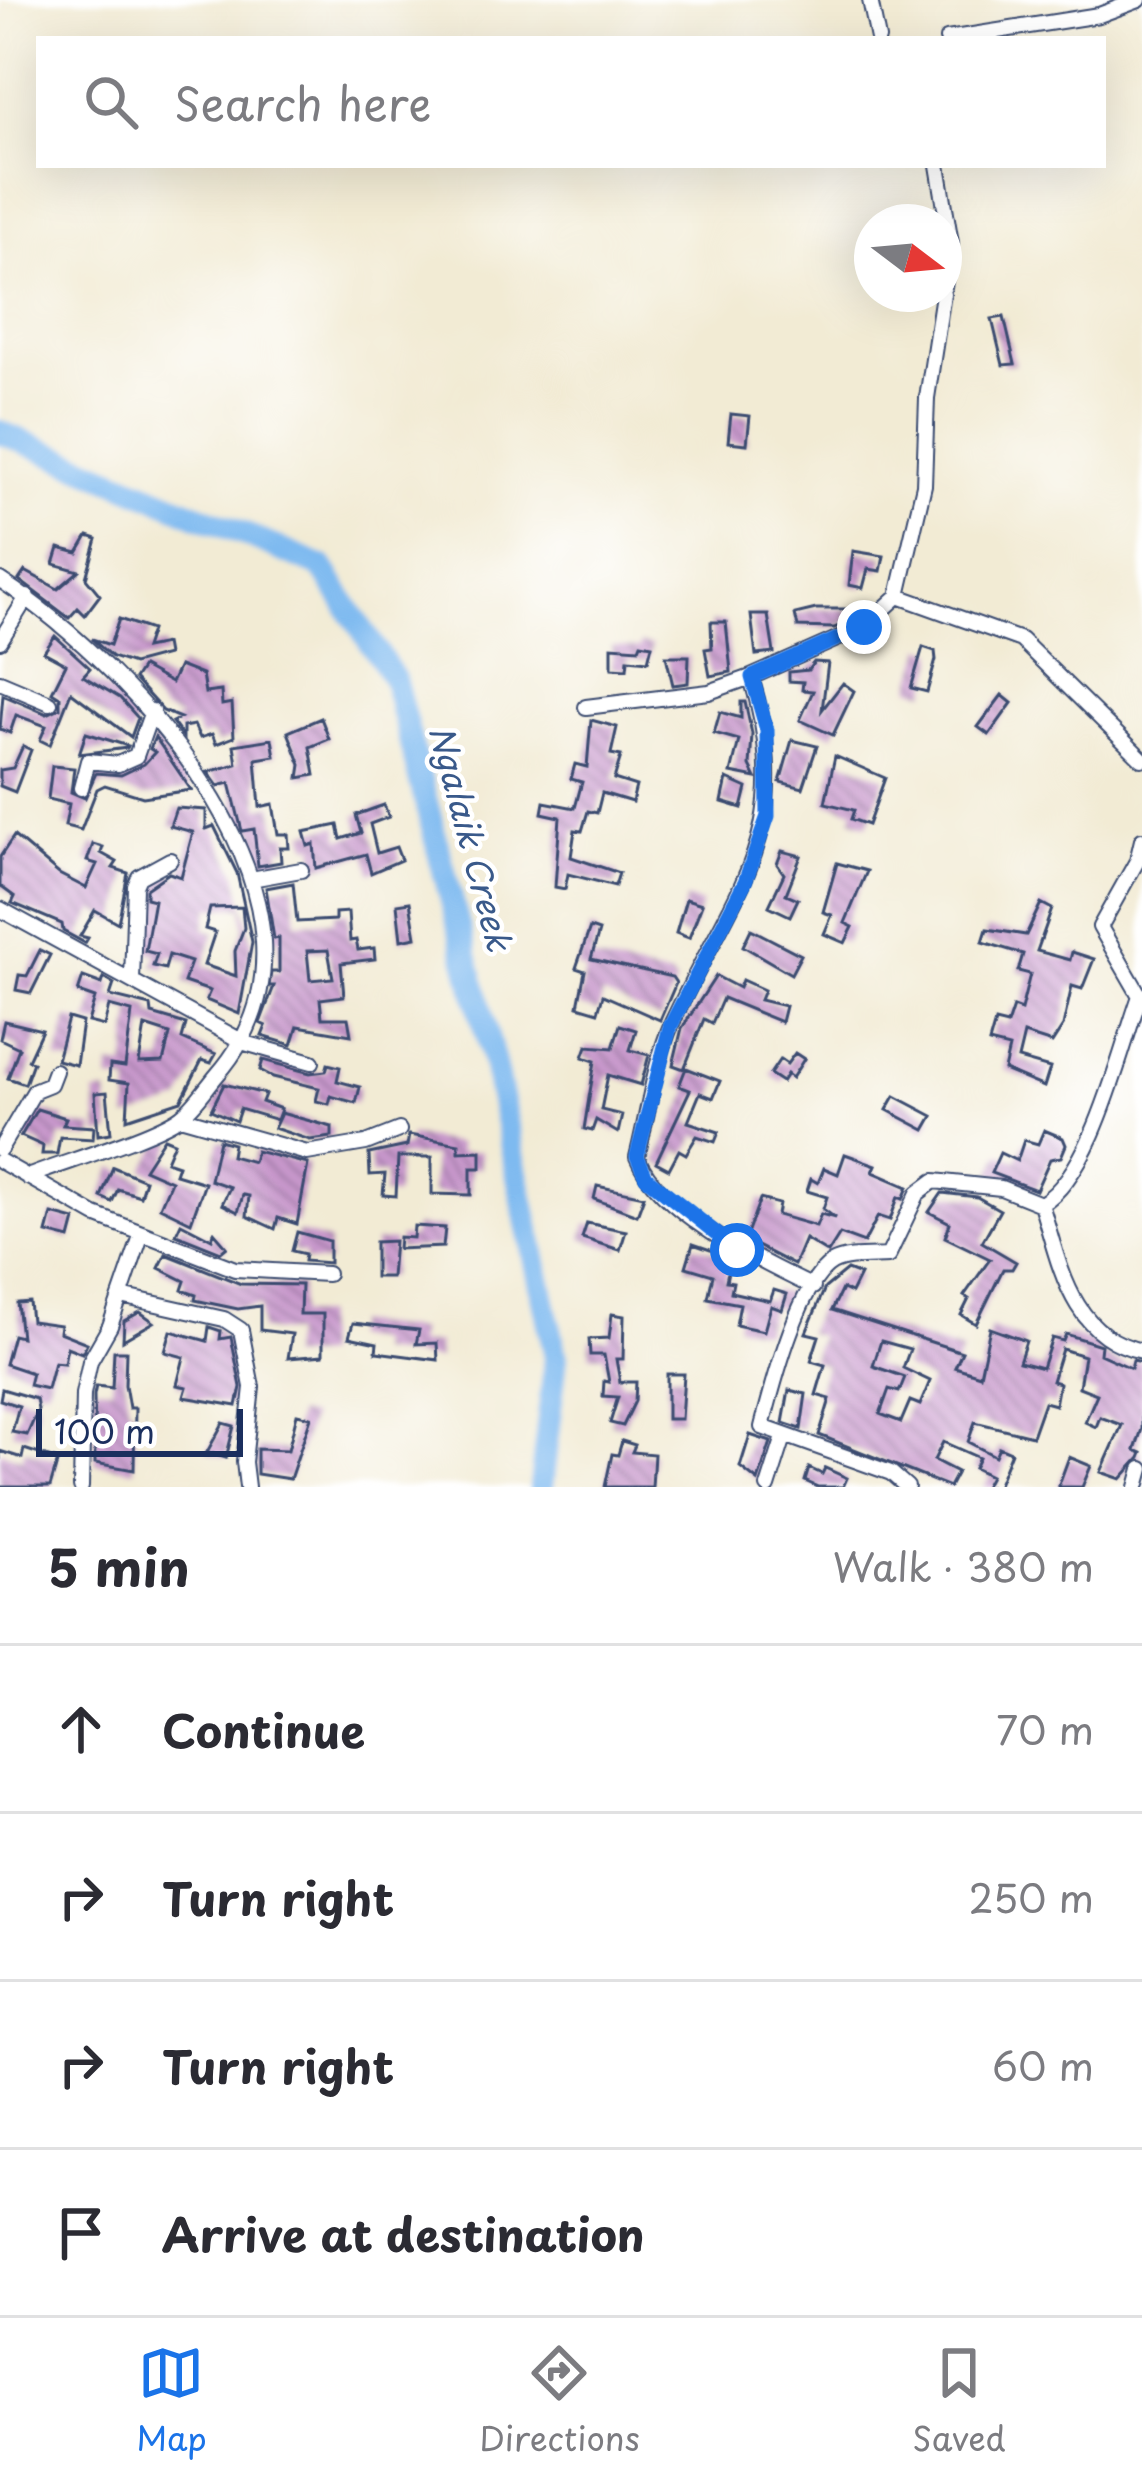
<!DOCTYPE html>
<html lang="en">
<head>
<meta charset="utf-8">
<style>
  body { margin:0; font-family:"Playpen Sans",sans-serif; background:#f2f2f3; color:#2b2b33 }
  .compass { position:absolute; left:854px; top:204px; width:108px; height:108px; border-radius:50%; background:#fff; box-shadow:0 12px 48px #0002; rotate:106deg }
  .scale { position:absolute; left:36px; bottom:30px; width:207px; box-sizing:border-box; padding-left:12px; border:6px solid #1b2f5e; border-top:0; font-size:33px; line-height:42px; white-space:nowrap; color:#1b2f5e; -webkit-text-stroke:9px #fff; paint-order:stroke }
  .stop { position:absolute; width:36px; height:36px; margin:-27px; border:9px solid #1a73e8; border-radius:50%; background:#fff }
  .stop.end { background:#1a73e8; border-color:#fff; box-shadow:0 3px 12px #0008 }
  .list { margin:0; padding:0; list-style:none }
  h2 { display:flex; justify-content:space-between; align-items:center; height:156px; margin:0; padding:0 48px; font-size:51px }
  h2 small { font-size:39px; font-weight:400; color:#7c7c81 }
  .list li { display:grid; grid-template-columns:78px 1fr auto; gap:36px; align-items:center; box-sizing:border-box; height:168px; padding:0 48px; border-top:3px solid #e1e1e2 }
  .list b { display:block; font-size:45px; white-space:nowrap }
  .list em { font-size:39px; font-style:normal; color:#7c7c81 }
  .icon { flex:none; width:66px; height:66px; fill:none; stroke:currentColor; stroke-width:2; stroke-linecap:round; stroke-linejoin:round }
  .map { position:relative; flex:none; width:1142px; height:1487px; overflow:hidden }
  .search { position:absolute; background:#fff; box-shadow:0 12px 48px #0002; left:36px; right:36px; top:36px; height:132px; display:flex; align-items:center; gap:30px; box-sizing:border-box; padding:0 42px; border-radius:0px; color:#7c7c81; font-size:45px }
  .sheet { height:828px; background:#fff }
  nav { display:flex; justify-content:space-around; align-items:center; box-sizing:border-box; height:168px; border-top:3px solid #e1e1e2; background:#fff; font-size:33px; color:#7c7c81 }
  nav a { display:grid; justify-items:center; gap:6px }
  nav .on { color:#1a73e8 }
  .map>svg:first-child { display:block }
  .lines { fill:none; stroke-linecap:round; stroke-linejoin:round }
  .river { stroke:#7ebaf0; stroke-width:24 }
  .building { fill:url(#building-back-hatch); fill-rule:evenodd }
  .street-casing { stroke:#3b4b70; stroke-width:18 }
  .street { stroke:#fff; stroke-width:14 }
  .route { stroke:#1a73e8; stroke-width:15 }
  .labels { text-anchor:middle; stroke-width:9; stroke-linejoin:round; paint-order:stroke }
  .water-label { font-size:33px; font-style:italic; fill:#39598a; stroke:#fff }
</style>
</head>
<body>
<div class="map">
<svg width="1142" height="1487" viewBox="0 0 1142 1487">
  <defs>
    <pattern id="building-back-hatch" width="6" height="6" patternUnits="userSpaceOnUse" patternTransform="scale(3)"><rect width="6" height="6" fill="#c797cb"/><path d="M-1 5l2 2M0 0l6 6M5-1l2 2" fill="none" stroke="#a17ca8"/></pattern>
  </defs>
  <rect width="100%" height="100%" fill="#fff"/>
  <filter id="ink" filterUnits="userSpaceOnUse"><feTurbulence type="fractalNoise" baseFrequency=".00833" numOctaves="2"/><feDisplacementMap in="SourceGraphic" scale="24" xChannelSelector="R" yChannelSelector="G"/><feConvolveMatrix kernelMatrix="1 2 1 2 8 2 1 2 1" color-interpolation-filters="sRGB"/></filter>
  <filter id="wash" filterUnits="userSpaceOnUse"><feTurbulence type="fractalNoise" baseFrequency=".004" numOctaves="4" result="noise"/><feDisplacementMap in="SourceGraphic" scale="48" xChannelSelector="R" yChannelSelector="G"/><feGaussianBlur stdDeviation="2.7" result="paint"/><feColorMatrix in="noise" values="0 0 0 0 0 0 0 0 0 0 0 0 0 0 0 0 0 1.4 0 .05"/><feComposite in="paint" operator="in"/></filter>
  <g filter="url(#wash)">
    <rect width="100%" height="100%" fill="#f2ebd4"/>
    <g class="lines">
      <!-- river -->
      <path class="river" d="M 0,432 L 322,567 L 394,679 L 493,1059 L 556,1357 L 541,1487"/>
    </g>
    <g id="blocks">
      <!-- building -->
      <path class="building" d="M 1004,317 L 1015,364 L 1003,365 L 992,319 Z
        M 731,414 L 750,416 L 747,444 L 728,442 Z
        M 88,536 L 97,539 L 86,578 L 100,595 L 85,615 L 78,608 L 69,618 L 19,580 L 25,571 L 58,589 L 79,571 L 54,564 L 59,548 L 78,553 Z
        M 853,551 L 884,556 L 881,571 L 868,569 L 863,588 L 849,585 Z
        M 816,609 L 849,609 L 850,621 L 834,628 L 798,627 L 795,614 Z
        M 751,615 L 768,615 L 774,653 L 756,655 Z
        M 119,619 L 151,630 L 145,648 L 165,644 L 167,655 L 133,664 L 112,657 L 92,639 L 110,645 Z
        M 711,622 L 726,622 L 731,672 L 710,676 L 705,649 L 712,648 Z
        M 55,636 L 90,668 L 83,676 L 120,698 L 138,718 L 131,737 L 71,692 L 50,745 L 40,740 L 46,726 L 16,715 L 10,733 L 0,729 L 3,695 L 47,714 L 60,708 L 60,697 L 52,692 L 66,664 L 44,652 Z
        M 641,643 L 652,645 L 648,661 L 628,659 L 627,669 L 612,668 L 612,646 L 639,648 Z
        M 923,647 L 935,651 L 936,660 L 927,692 L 911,688 Z
        M 666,656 L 689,656 L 688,683 L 673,685 Z
        M 814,662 L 828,663 L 822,710 L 843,683 L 854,691 L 833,735 L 800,720 L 813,691 L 802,690 L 803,682 L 789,681 L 789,672 L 808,670 Z
        M 179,666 L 202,675 L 205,693 L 221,691 L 222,705 L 232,703 L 234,737 L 216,744 L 212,734 L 200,738 L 194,725 L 183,727 L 183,737 L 172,722 L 180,718 L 163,711 L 134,679 L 142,667 L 171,683 Z
        M 1002,695 L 1012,703 L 989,735 L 978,727 Z
        M 741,702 L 745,702 L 752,734 L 750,766 L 756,778 L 731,773 L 739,740 L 714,733 L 720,712 L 741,718 Z
        M 321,718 L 329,739 L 310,747 L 315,775 L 299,778 L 301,765 L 288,732 Z
        M 591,720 L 617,727 L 611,754 L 621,756 L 614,779 L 636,786 L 632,802 L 602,793 L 597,813 L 588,811 L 582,831 L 575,830 L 571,857 L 619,873 L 615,886 L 568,874 L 565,889 L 555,887 L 560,817 L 542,813 L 544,802 L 575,808 L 582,782 L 571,779 L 575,764 L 587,767 Z
        M 86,733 L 128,746 L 127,748 L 79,754 Z
        M 155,737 L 191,790 L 143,797 L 105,785 L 97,789 L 81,830 L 65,826 L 69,804 L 48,799 L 52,766 L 74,768 L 71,792 L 85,798 L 96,773 L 121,775 L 144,764 L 155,752 L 150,749 Z
        M 272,739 L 275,756 L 256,759 L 260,807 L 273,804 L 278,834 L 288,834 L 289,848 L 280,848 L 281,862 L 258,866 L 254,829 L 242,831 L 230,783 L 218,786 L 208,772 L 237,764 L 234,745 Z
        M 792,740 L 817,746 L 803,788 L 780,782 Z
        M 23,746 L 31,750 L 15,792 L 0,786 L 0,770 L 13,768 Z
        M 835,756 L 885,778 L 868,825 L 851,819 L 854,810 L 825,803 Z
        M 727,779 L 747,788 L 742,808 L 722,802 Z
        M 384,805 L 389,817 L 370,824 L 377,853 L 396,847 L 401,860 L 371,873 L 366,854 L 316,868 L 314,844 L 308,846 L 304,832 L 338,825 L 341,839 L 361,833 L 356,815 Z
        M 176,808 L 206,810 L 206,829 L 214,826 L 237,873 L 252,942 L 239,1014 L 206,1000 L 210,991 L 184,982 L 191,962 L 169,955 L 165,969 L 153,966 L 157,954 L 145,951 L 154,900 L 146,898 L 146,889 L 169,873 L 181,877 L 193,832 L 170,826 ZM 242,907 L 244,928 L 235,951 L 236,976 L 204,965 L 215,932 L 205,929 L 210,908 Z
        M 14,836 L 59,874 L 86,888 L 97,864 L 87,861 L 93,844 L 103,847 L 101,853 L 117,862 L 113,868 L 128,873 L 118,923 L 95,910 L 80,936 L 88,938 L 85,943 L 63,931 L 62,924 L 12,903 L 15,897 L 0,886 L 0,857 Z
        M 782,851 L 801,856 L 786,894 L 798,899 L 790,916 L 769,906 L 784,874 L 777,864 Z
        M 837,863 L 867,871 L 845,923 L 853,927 L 845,943 L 824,934 L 832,915 L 823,912 Z
        M 293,883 L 297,922 L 335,920 L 335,913 L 348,912 L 350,941 L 356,940 L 358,950 L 374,948 L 375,959 L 341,963 L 344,996 L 320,999 L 322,1018 L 348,1018 L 351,1035 L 298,1026 L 292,1045 L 262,1036 L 266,1026 L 260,1023 L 274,986 L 269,986 L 271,972 L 279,972 L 279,938 L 274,939 L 266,888 ZM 328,950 L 333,978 L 310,980 L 307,951 Z
        M 686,899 L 702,904 L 689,938 L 676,933 Z
        M 410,902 L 416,937 L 401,940 L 397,904 Z
        M 1041,903 L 1052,909 L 1037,951 L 1070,960 L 1072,952 L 1094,959 L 1082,989 L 1072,986 L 1063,1026 L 1052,1043 L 1024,1034 L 1018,1059 L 1050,1068 L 1044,1087 L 1004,1070 L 1009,1048 L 989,1043 L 995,1022 L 1007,1025 L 1013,1007 L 1021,1010 L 1030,974 L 1018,971 L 1023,954 L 983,942 L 987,929 L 1026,935 Z
        M 590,928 L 599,931 L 591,959 L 672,977 L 676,983 L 660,1020 L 603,995 L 598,1012 L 578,1006 L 585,971 L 576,968 Z
        M 751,929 L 801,955 L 791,974 L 743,946 Z
        M 40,950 L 50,955 L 31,993 L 16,990 L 19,975 L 27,976 Z
        M 716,976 L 739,988 L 742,980 L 764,990 L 760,1000 L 785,1006 L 781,1022 L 723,998 L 712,1023 L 704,1019 L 684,1069 L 673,1065 L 682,1028 Z
        M 83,977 L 102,984 L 104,978 L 114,984 L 110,996 L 151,1006 L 152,1014 L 186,1024 L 182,1039 L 216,1054 L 211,1063 L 202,1060 L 181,1101 L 127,1119 L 129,1083 L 109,1080 L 110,1065 L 125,1067 L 132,1012 L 109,1006 L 104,1026 L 88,1022 L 95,998 L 78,992 ZM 145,1026 L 170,1034 L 163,1062 L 139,1063 Z
        M 68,1018 L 82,1022 L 76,1065 L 57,1060 Z
        M 4,1021 L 42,1030 L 28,1060 L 33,1062 L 25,1084 L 8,1078 L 19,1048 L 0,1039 Z
        M 620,1025 L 636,1030 L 630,1050 L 649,1055 L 641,1085 L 608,1075 L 601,1110 L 622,1115 L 618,1133 L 596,1120 L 592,1131 L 584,1129 L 595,1061 L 583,1057 L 587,1046 L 613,1048 Z
        M 795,1053 L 804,1059 L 792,1078 L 787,1074 L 782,1082 L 770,1074 L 780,1059 L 787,1064 Z
        M 263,1060 L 310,1073 L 326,1071 L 328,1064 L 340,1067 L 337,1081 L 360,1087 L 356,1103 L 331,1096 L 329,1104 L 316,1101 L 319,1088 L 273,1077 L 260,1070 Z
        M 686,1068 L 720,1081 L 713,1098 L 700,1093 L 688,1122 L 719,1132 L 715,1142 L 697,1136 L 686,1154 L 679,1150 L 669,1169 L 656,1162 L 690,1090 L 679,1086 Z
        M 224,1084 L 265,1094 L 262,1102 L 281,1109 L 277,1120 L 240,1109 L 236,1121 L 211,1110 Z
        M 107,1092 L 111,1133 L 98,1135 L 95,1093 Z
        M 895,1096 L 933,1116 L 925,1130 L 887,1110 Z
        M 37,1109 L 66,1118 L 63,1125 L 94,1127 L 93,1139 L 60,1137 L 57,1154 L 42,1154 L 43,1146 L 21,1136 Z
        M 281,1113 L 332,1127 L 332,1137 L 310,1140 L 274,1128 Z
        M 1044,1130 L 1063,1138 L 1066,1145 L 1061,1157 L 1050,1159 L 1036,1190 L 991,1173 L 1000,1153 L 1017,1161 L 1024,1140 L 1038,1144 Z
        M 409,1135 L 459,1144 L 459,1152 L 481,1151 L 481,1168 L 471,1168 L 471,1195 L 432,1194 L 432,1157 L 398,1157 L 396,1196 L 383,1195 L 385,1174 L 370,1175 L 369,1154 L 407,1146 Z
        M 164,1138 L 174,1142 L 166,1161 L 178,1165 L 175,1174 L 205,1183 L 191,1222 L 160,1207 L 171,1181 L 144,1169 Z
        M 219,1140 L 233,1144 L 231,1156 L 253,1162 L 256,1151 L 308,1164 L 297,1224 L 278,1218 L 275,1229 L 247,1216 L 249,1196 L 243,1195 L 238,1212 L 222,1204 L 230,1187 L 210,1180 Z
        M 845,1154 L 876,1165 L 873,1172 L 908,1187 L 903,1199 L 898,1197 L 890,1220 L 878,1216 L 864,1243 L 840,1234 L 828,1253 L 805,1239 L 794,1265 L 745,1240 L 760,1199 L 779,1204 L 777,1215 L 816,1226 L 821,1214 L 835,1218 L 823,1209 L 827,1197 L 807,1191 L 811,1179 L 818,1183 L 824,1168 L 838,1174 Z
        M 113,1167 L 145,1180 L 140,1196 L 118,1189 L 112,1202 L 101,1197 Z
        M 597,1186 L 644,1196 L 637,1215 L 594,1199 Z
        M 942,1193 L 977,1197 L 1000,1210 L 982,1242 L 1016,1262 L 1012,1269 L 1003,1269 L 976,1324 L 961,1315 L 969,1299 L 964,1296 L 990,1259 L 945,1237 L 950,1223 L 929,1212 Z
        M 52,1214 L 75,1220 L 70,1239 L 47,1233 Z
        M 181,1223 L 212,1239 L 214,1232 L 227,1247 L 221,1252 L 176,1234 Z
        M 587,1223 L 626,1231 L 620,1250 L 582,1238 Z
        M 414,1226 L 445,1228 L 443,1247 L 398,1249 L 399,1237 L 413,1238 Z
        M 297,1232 L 329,1241 L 329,1263 L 304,1261 L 305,1254 L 292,1251 Z
        M 394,1241 L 391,1277 L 375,1277 L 375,1242 Z
        M 693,1244 L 731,1257 L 726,1281 L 733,1282 L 731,1292 L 770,1301 L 774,1290 L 787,1294 L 782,1310 L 771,1306 L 764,1331 L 736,1325 L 740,1304 L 708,1298 L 713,1275 L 686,1267 Z
        M 166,1254 L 241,1284 L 301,1285 L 300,1314 L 323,1314 L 323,1355 L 288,1358 L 292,1334 L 260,1330 L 260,1306 L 238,1309 L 195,1300 L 196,1295 L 182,1290 L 185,1281 L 159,1268 Z
        M 847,1270 L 860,1275 L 851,1293 L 842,1289 L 832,1310 L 962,1352 L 955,1367 L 980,1375 L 990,1328 L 1026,1341 L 1019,1362 L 1042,1368 L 1052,1338 L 1063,1341 L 1066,1334 L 1101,1345 L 1100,1354 L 1131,1368 L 1133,1360 L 1142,1362 L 1142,1429 L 1135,1450 L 1142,1453 L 1140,1458 L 1121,1479 L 1101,1472 L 1122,1425 L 1100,1417 L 1096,1427 L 1085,1422 L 1097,1394 L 1079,1387 L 1084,1356 L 1062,1349 L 1052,1381 L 1059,1383 L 1055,1405 L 1044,1402 L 1032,1436 L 975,1422 L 968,1442 L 995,1456 L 999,1447 L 1011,1452 L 997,1487 L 984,1487 L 990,1476 L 974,1468 L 979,1458 L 943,1442 L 934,1460 L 957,1472 L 949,1487 L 819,1435 L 830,1399 L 816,1395 L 825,1365 L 811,1361 L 819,1336 L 806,1333 L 825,1288 ZM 881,1341 L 910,1349 L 903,1368 L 930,1381 L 920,1405 L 910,1401 L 901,1422 L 880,1414 L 889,1389 L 899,1392 L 905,1377 L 873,1366 Z
        M 29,1302 L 31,1321 L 60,1325 L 59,1332 L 87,1343 L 82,1353 L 67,1347 L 64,1363 L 54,1362 L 47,1389 L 29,1385 L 32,1373 L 5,1364 L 13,1335 L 21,1337 L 17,1303 Z
        M 140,1312 L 154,1322 L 123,1340 L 124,1321 Z
        M 612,1314 L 624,1316 L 623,1359 L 616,1359 L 620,1382 L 636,1382 L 635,1401 L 623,1426 L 610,1423 L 618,1397 L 603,1396 L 604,1381 L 609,1382 L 604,1355 L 590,1355 L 589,1339 L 609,1338 Z
        M 353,1323 L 419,1330 L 416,1344 L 437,1343 L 438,1360 L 376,1352 L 377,1343 L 349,1337 Z
        M 209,1327 L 221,1331 L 220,1339 L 231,1337 L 241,1387 L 237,1406 L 184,1397 L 187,1387 L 177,1385 L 184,1357 L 165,1352 L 171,1331 L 207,1341 Z
        M 114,1351 L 126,1351 L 125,1385 L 129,1408 L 135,1408 L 134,1470 L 95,1463 L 94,1395 L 96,1386 L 112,1388 Z
        M 667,1374 L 684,1374 L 681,1419 L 667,1419 Z
        M 2,1389 L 36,1399 L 38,1410 L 27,1435 L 12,1432 L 19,1406 L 0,1400 Z
        M 789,1390 L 806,1394 L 801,1429 L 783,1423 Z
        M 297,1414 L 311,1417 L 290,1479 L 257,1474 L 257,1449 L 288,1450 Z
        M 223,1423 L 234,1426 L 226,1458 L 207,1452 Z
        M 750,1435 L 771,1442 L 758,1481 L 740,1467 Z
        M 622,1441 L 635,1445 L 632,1452 L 654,1454 L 652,1487 L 605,1487 L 612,1454 L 618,1455 Z
        M 24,1449 L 58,1460 L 50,1487 L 0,1487 L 0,1451 L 22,1458 Z
        M 1069,1457 L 1091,1466 L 1082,1487 L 1058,1487 Z
        M 809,1468 L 822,1474 L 825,1468 L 847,1478 L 843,1487 L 818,1487 L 805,1481 Z"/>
    </g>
  </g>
  <g filter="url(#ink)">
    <use href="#blocks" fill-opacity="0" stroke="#3b4b70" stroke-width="3"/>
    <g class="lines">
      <defs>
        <path id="street" d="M 870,0 L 878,39
          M 947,39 L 1099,15 L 1139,0
          M 938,165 L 951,243 L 944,287
          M 0,580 C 136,669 361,911 217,1075 C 206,1088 194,1107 181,1116 C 154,1136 62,1163 27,1177
          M 898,596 L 1021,640 L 1142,759
          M 0,641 L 27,597
          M 0,682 L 50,703
          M 586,707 L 709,692 L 751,677
          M 81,788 L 88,761 L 118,764 L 136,756 L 152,711
          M 251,879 L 301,870
          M 0,909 L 245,1043 L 312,1062
          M 132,981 L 135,886 L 139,877 L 170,860
          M 180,1117 L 307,1153 L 366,1143 L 399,1130
          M 0,1149 L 35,1090 L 50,1084 L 55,1071
          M 0,1161 L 95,1215 L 235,1269 L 327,1274
          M 1041,1204 C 1060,1264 1070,1336 1142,1351
          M 813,1287 C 759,1261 660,1214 637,1157 C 648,1114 654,1063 672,1023 C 734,887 798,837 751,677 L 864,627 L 898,596 L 924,485 L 927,398 L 943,294
          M 121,1296 L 224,1319 L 241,1330 L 252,1387 L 244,1462 L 247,1487
          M 81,1487 L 83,1394 L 90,1361 L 110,1326 L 142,1233
          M 768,1487 L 784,1437
          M 907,1487 L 891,1473 L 762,1427 C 772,1389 798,1283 832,1263 C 846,1255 871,1257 888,1256 L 918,1193 L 934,1181 L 1001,1188 L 1041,1204 C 1092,1175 1120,1051 1140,996 L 1100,927 L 1137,861 L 1142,840
          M 1137,1487 L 1142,1469"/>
      </defs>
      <!-- street casing -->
      <use href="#street" class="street-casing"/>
      <!-- street -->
      <use href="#street" class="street"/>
    </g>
  </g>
  <g class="lines" filter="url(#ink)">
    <!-- route -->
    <path class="route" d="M 737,1250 L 646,1177 L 637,1156 L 670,1027 L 745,882 L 768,816 L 767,730 L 752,677 L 864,627"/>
  </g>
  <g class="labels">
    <!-- water labels -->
    <g class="water-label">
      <text transform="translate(470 838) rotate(75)" y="12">Ngalaik Creek</text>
    </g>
  </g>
</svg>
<svg class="compass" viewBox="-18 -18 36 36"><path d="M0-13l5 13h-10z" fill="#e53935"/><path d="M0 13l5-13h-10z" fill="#7c7c81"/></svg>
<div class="scale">100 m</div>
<div class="stop" style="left:737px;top:1250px"></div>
<div class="stop end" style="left:864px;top:627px"></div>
<div class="search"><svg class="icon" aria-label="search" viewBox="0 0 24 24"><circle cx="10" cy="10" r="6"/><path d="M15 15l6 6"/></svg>Search here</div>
</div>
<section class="sheet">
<h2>5 min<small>Walk · 380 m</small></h2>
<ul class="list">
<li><svg class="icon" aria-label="ahead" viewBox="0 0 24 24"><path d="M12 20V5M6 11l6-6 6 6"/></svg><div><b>Continue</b></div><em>70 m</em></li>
<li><svg class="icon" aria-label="right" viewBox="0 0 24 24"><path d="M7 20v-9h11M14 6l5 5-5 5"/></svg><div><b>Turn right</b></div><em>250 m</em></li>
<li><svg class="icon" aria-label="right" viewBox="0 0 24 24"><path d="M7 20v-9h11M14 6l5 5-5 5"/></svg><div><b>Turn right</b></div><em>60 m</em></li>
<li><svg class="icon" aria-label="arrive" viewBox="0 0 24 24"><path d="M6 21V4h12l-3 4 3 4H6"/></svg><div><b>Arrive at destination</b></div></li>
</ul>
</section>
<nav>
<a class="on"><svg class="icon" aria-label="map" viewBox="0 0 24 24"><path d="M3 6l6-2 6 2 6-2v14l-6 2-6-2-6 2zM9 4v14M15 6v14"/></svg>Map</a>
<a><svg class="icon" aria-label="directions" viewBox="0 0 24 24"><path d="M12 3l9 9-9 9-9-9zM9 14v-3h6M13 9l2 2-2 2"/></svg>Directions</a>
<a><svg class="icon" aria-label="saved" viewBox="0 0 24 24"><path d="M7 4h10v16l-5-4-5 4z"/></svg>Saved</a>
</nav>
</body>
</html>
